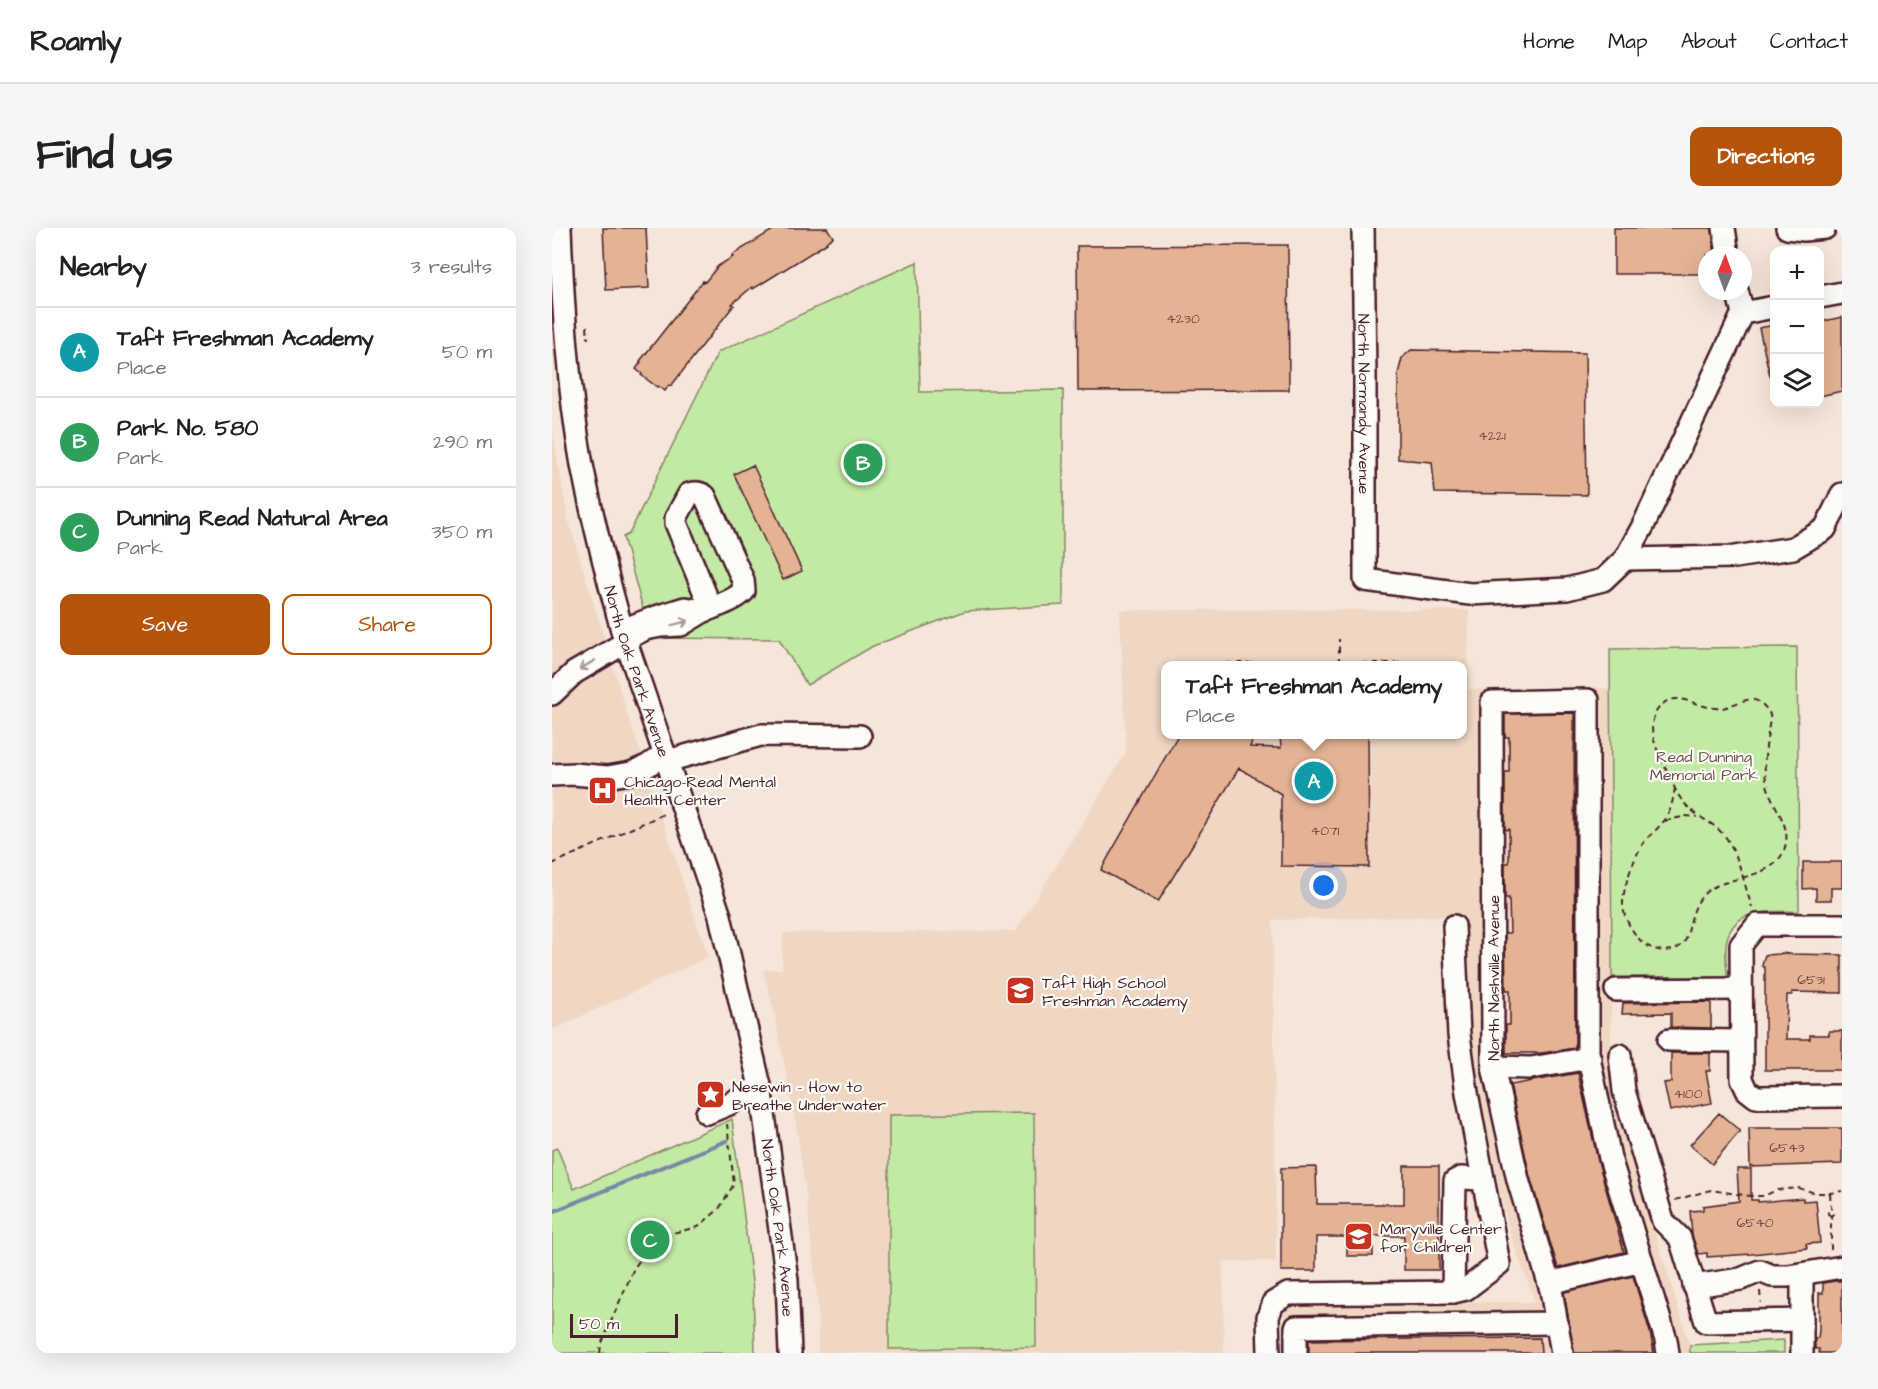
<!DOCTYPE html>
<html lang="en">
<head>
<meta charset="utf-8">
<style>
  body { margin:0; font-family:"Architects Daughter",sans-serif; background:#f6f6f6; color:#202124 }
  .controls { position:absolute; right:18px; top:18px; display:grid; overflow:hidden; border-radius:12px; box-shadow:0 6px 24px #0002 }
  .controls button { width:54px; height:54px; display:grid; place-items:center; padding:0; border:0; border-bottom:2px solid #e0e0e0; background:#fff; color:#202124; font:30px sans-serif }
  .compass { position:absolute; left:1146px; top:18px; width:54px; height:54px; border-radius:50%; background:#fff; box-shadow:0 6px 24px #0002; rotate:1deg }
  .scale { position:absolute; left:18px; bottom:15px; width:108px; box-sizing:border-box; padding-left:6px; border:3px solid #4a1f2b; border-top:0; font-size:16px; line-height:21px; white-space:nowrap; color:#4a1f2b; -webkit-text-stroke:4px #fdfcf7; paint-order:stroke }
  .you { position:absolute; left:772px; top:658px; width:21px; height:21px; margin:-15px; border:4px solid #fff; border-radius:50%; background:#1a73e8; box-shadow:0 0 0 9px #1a73e833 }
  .badge { display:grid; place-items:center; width:39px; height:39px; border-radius:50%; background:#b45309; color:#fff; font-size:20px; font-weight:700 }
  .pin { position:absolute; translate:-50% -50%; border:3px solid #fff; box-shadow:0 2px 6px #0006 }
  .popup { position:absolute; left:609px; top:433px; width:306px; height:78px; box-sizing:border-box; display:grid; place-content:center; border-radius:12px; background:#fff; filter:drop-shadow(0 2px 4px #0005); font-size:20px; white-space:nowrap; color:#757577 }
  .popup b { font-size:22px; color:#202124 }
  .popup::after { content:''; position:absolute; left:50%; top:100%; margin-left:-12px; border:12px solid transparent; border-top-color:#fff }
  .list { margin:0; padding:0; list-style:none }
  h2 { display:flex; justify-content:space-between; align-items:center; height:78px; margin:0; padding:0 24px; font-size:26px }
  h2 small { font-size:20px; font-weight:400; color:#757577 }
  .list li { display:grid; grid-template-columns:39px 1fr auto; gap:18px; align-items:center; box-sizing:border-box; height:90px; padding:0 24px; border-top:2px solid #e0e0e0 }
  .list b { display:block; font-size:22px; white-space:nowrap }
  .list p { margin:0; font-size:20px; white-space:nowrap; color:#757577 }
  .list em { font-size:20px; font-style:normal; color:#757577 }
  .actions { display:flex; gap:12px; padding:18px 24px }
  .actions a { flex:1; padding:14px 0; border:2px solid #b45309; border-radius:12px; text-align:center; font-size:21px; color:#b45309 }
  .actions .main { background:#b45309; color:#fff }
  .icon { flex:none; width:33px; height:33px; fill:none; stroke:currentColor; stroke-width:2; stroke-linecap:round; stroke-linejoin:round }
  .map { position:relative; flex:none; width:1290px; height:1125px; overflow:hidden; border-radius:12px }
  header { display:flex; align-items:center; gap:36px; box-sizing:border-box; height:84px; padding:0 30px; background:#fff; border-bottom:2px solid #e0e0e0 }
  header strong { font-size:28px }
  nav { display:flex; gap:33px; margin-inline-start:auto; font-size:21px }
  .intro { display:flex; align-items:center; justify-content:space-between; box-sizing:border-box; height:144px; padding:0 36px }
  h1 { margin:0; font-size:42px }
  .button { padding:15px 27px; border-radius:12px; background:#b45309; color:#fff; font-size:21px; font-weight:700 }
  main { display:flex; gap:36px; padding:0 36px }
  aside { flex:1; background:#fff; border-radius:12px; box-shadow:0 6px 24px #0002 }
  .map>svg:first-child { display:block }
  .built { fill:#f0d7c4; fill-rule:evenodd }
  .green { fill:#c3eaa5; stroke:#868468; stroke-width:1.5 }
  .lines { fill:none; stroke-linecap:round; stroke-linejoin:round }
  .stream { stroke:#7988a5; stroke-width:4.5 }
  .building { fill:#e3b394; stroke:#4a1f2b; stroke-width:1.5 }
  .minor-casing { stroke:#4a1f2b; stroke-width:26 }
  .path { stroke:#4a1f2b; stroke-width:2; stroke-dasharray:6 4.5; stroke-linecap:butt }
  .minor { stroke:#fdfcf7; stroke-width:21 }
  .oneway { stroke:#ac999b }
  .labels { text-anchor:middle; stroke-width:4.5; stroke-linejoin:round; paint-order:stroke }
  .number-label { font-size:14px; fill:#704445 }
  .street-label { font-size:16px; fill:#4a1f2b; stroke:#fdfcf7 }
  .park-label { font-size:16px; fill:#68524a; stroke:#fdfcf7 }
  .poi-label { font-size:16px; fill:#4a1f2b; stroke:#fdfcf7; text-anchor:start }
</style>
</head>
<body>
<header>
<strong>Roamly</strong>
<nav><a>Home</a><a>Map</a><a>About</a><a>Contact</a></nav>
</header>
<div class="intro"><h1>Find us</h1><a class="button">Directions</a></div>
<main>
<aside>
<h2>Nearby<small>3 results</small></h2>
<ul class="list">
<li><span class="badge" style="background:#0f9aa8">A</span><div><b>Taft Freshman Academy</b><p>Place</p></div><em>50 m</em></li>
<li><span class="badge" style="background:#2e9e5b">B</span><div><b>Park No. 580</b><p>Park</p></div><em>290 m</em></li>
<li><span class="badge" style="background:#2e9e5b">C</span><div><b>Dunning Read Natural Area</b><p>Park</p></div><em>350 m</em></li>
</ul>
<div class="actions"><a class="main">Save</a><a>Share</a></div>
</aside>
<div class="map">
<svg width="1290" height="1125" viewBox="0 0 1290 1125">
  <rect width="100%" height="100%" fill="#f5e6d9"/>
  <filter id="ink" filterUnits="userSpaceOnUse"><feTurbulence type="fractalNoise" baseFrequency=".0167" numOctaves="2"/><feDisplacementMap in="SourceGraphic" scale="12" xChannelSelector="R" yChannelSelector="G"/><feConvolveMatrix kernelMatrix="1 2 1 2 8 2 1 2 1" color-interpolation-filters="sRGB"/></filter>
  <g filter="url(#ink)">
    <!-- built -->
    <path class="built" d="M 0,200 L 16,291 L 72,475 L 156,729 L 0,802 Z
      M 568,382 L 917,382 L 916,461 L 1058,460 L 1059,817 L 1065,869 L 1078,924 L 1138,1117 L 1138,1125 L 733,1125 L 732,1074 L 983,1074 L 958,1006 L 936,914 L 922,844 L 913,688 L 721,692 L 724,1033 L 671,1034 L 672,1125 L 266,1125 L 266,1081 L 254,966 L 244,896 L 222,784 L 211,742 L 230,741 L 231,705 L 464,703 L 574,524 ZM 614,438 L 910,438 L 910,506 L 614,506 Z"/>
    <!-- green -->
    <path class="green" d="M 365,34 L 368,164 L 511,162 L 511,377 L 413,383 L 321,418 L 255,457 L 227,411 L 99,410 L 71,309 L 77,306 L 166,124 Z
      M 1245,419 L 1247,683 C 1221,684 1184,678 1175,711 C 1172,722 1175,738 1175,749 L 1060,749 L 1058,421 Z
      M 482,885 L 484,1119 L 337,1121 L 337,887 Z
      M 180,891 L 201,1062 L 203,1125 L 0,1125 L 0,922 L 5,920 L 22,961 Z
      M 1232,1112 L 1232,1125 L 1138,1125 L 1138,1117 Z"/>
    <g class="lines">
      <!-- stream -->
      <path class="stream" d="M 0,984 L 174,913"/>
    </g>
    <!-- building -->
    <path class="building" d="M 51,0 L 94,0 L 97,60 L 54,62 Z
      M 224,0 L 275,0 L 281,9 L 274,14 L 275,15 L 201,61 L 200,59 L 180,76 L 182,77 L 119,158 L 117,157 L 113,163 L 106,158 L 105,159 L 89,147 L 90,146 L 84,141 L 89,134 L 88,133 L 151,53 L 153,54 L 166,38 L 181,29 L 180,27 Z
      M 1062,0 L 1160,0 L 1163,27 L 1155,27 L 1155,46 L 1062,46 Z
      M 736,17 L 737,162 L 526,163 L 525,18 Z
      M 1290,89 L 1290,163 L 1268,168 L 1268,94 Z
      M 1222,97 L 1222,147 L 1218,148 L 1207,100 Z
      M 859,122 L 1033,125 L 1035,267 L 883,265 L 880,234 L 846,231 L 846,146 L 850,130 Z
      M 201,237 L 250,343 L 231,352 L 182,246 Z
      M 1022,485 L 1023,820 L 990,825 L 954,825 L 954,797 L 958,797 L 958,762 L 954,762 L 953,705 L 958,705 L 957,670 L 953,670 L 953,635 L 957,635 L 957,601 L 953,602 L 953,544 L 957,544 L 957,509 L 953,509 L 953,486 Z
      M 626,507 L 702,507 L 698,519 L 729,520 L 728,507 L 816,507 L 817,639 L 729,638 L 729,566 L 687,540 L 606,674 L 549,642 Z
      M 1251,634 L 1290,634 L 1290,660 L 1279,660 L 1279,672 L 1264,672 L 1264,660 L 1251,661 Z
      M 1229,725 L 1238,726 L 1290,727 L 1290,765 L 1240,764 L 1240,767 L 1235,767 L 1234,811 L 1258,811 L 1258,807 L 1277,807 L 1277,803 L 1290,803 L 1290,842 L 1213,842 L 1213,740 L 1210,738 L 1211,733 L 1213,727 L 1228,726 Z
      M 1159,774 L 1159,800 L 1119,799 L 1119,785 L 1070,786 L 1071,775 Z
      M 1119,825 L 1158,825 L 1158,843 L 1154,843 L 1160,875 L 1118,883 L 1112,855 L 1119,854 Z
      M 1026,845 L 1046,933 L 1072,1024 L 1006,1040 L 978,949 L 958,857 Z
      M 1167,885 L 1188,903 L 1160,936 L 1138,917 Z
      M 1197,900 L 1290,900 L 1290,936 L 1198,939 Z
      M 852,938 L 887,938 L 887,1042 L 852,1042 L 852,1008 L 821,1008 L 821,1028 L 795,1028 L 795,1009 L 764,1009 L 764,1043 L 729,1043 L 729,940 L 764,939 L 765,976 L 852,976 Z
      M 1185,941 L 1199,941 L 1199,972 L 1206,972 L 1206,974 L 1251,970 L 1251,973 L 1264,972 L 1268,1015 L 1254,1016 L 1255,1020 L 1200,1026 L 1155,1029 L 1155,1025 L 1146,1026 L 1140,1007 L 1138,983 L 1151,982 L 1151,978 L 1187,973 Z
      M 1081,1048 L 1098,1104 L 1102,1125 L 1022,1125 L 1012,1064 Z
      M 1283,1053 L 1290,1053 L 1290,1125 L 1267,1125 L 1267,1121 L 1263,1121 L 1263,1110 L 1266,1110 L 1267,1102 L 1267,1065 L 1271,1065 L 1271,1055 Z
      M 988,1110 L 989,1125 L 757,1125 L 757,1112 Z"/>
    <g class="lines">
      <defs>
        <g id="minor">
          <path id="s1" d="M 8,0 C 11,79 16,159 30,237 C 41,293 55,348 70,402 L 168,688 L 208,858 L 235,1052 L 238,1125"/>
          <path id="s2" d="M 811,0 L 813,149 L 813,352 L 918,366 L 1015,361 L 1051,352 L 1073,331 L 1091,298 L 1191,85 L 1222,79"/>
          <path d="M 1172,0 L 1176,27"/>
          <path d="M 1235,0 L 1252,2 L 1273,0"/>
          <path d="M 1185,63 L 1191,85"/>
          <path d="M 1268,69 L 1290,65"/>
          <path d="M 1073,331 L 1183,329 L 1241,320 L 1273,301 L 1290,266"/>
          <path d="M 152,383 C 165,378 182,373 192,363 L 191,352 L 153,268 C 147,264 143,264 137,266 L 124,290 L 124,295 L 159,380"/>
          <path d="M 70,402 L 101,390 L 133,380 L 152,383 L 129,397 L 109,398 L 93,401 L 73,411"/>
          <path d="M 0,466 L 22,445 L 74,414"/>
          <path d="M 115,533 L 209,507 L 308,508"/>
          <path d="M 0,547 L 22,546 L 55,549 L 79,545 L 95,538 L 113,526"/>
          <path d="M 1290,697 L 1205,697 L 1189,717 L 1190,851 L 1195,862 L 1204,869 L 1290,868"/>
          <path d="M 1064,762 L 1189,761"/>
          <path d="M 1117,812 L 1189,813"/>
          <path d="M 1068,827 L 1072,863 L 1111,993 L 1128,1010 L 1154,1094 L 1250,1092"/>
          <path d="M 941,839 L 979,840 L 1038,830"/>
          <path d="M 155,885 L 177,876 L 208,858"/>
          <path d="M 1250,1047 L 1250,1125"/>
          <path d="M 997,1055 L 1090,1033"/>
          <path d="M 1142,1058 L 1189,1051 L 1208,1043 L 1220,1048 L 1236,1048 L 1290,1039"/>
          <path d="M 901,1064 L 903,953 L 909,950 L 931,951"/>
          <path d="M 717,1125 L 716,1089 L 721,1075 L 736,1066 L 901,1064 L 914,1061 L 947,1036 L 915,865 L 907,807 L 902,698"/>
          <path d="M 744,1125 L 744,1099 L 1005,1095"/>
          <path d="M 1010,1125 L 999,1062 L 966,952 L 941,839 L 940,474 L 1036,472 L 1036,825 L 1058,930 L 1114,1112 L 1116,1125"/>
        </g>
      </defs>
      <!-- minor casing -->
      <use href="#minor" class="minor-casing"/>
      <!-- path -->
      <path class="path" d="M 35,98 L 36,111
        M 653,435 L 855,435
        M 787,435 L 787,411
        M 1123,560 C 1121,571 1119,585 1111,594 C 1105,602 1096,608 1090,617 C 1082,630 1070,662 1071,677 C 1071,689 1081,705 1089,713 C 1100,724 1123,728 1133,713 C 1135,710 1136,704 1137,700 C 1140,686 1145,669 1158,661 C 1183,646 1229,651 1234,614 C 1237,596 1222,579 1217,563 C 1210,543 1213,525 1216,505 C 1216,500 1219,491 1218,487 C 1217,483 1213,479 1210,476 C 1200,467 1188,474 1177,478 C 1155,488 1129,461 1112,475 C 1088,494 1106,524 1116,545 C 1121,556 1125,568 1134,577 C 1148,592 1163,594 1175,611 C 1188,630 1192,657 1200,679
        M 1113,593 L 1134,588 L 1145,589
        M 0,636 L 114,585
        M 1278,965 L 1279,980 L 1281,986 L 1279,988 L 1279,1022
        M 1123,972 L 1159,962 L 1198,968 L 1212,968 L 1225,962 L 1246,960 L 1264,965 L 1278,965 L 1290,963
        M 1279,988 L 1276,986 L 1276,982 L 1279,980
        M 1208,1063 L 1209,1075
        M 48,1125 L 49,1117 L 82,1040 L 93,1025 L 112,1007 L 146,999 L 167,981 L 182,956 L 175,896"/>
      <!-- minor -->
      <use href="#minor" class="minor"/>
    </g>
    <!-- one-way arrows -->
    <defs><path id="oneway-shaft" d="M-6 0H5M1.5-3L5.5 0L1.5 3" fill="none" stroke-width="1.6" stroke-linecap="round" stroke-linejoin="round" transform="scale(1.5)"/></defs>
    <g class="oneway">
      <use href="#oneway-shaft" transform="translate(128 395) rotate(-15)"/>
      <use href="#oneway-shaft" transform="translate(35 437) rotate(149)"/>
    </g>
  </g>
  <!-- icons -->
  <defs>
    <symbol id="hospital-square" viewBox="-11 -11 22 22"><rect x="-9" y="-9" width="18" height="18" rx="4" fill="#c8321e" stroke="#fdfcf7"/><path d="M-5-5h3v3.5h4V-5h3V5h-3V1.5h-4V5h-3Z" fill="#fff"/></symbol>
    <symbol id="school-square" viewBox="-11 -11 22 22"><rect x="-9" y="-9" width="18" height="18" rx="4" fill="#c8321e" stroke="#fdfcf7"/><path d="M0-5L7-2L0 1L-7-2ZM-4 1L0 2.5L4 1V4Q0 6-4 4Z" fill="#fff"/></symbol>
    <symbol id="sight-square" viewBox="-11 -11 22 22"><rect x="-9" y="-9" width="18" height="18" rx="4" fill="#c8321e" stroke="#fdfcf7"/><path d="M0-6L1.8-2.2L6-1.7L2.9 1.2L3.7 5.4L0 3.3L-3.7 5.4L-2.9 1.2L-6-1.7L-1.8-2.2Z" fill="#fff"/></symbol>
  </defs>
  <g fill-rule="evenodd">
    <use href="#hospital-square" x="34" y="546" width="33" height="33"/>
    <use href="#school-square" x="452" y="746" width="33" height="33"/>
    <use href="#sight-square" x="142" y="850" width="33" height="33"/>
    <use href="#school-square" x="790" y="992" width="33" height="33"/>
  </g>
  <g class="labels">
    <!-- number labels -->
    <g class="number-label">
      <text x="631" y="95">4230</text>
      <text x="940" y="212">4221</text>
      <text x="773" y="607">4071</text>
      <text x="1259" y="756">6531</text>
      <text x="1136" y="870">4100</text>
      <text x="1235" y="924">6543</text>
      <text x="1203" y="999">6540</text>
    </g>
    <!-- street labels -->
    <g class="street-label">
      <text dy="6" stroke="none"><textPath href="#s2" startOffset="176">North Normandy Avenue</textPath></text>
      <text dy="6" stroke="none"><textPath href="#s1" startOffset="452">North Oak Park Avenue</textPath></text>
      <text transform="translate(941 750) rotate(-90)" y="6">North Nashville Avenue</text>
      <text dy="6" stroke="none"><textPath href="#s1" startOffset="1028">North Oak Park Avenue</textPath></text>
    </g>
    <!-- park labels -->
    <g class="park-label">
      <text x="1152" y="534">Read Dunning<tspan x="1152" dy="18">Memorial Park</tspan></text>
    </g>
    <!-- poi labels -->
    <g class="poi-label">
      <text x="72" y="559">Chicago-Read Mental<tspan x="72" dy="18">Health Center</tspan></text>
      <text x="490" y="760">Taft High School<tspan x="490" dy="18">Freshman Academy</tspan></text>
      <text x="180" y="864">Nesewin - How to<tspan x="180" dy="18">Breathe Underwater</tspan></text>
      <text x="828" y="1006">Maryville Center<tspan x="828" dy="18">for Children</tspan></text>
    </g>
  </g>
</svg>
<div class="controls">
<button>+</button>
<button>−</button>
<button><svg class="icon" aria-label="layers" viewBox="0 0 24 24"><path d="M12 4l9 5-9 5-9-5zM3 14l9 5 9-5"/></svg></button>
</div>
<svg class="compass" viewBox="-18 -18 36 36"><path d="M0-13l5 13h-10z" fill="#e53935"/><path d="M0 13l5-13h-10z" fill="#757577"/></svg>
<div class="scale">50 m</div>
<div class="you"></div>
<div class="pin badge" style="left:762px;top:553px;background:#0f9aa8">A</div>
<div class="popup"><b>Taft Freshman Academy</b>Place</div>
<div class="pin badge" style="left:311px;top:235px;background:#2e9e5b">B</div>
<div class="pin badge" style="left:98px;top:1012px;background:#2e9e5b">C</div>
</div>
</main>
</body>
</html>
